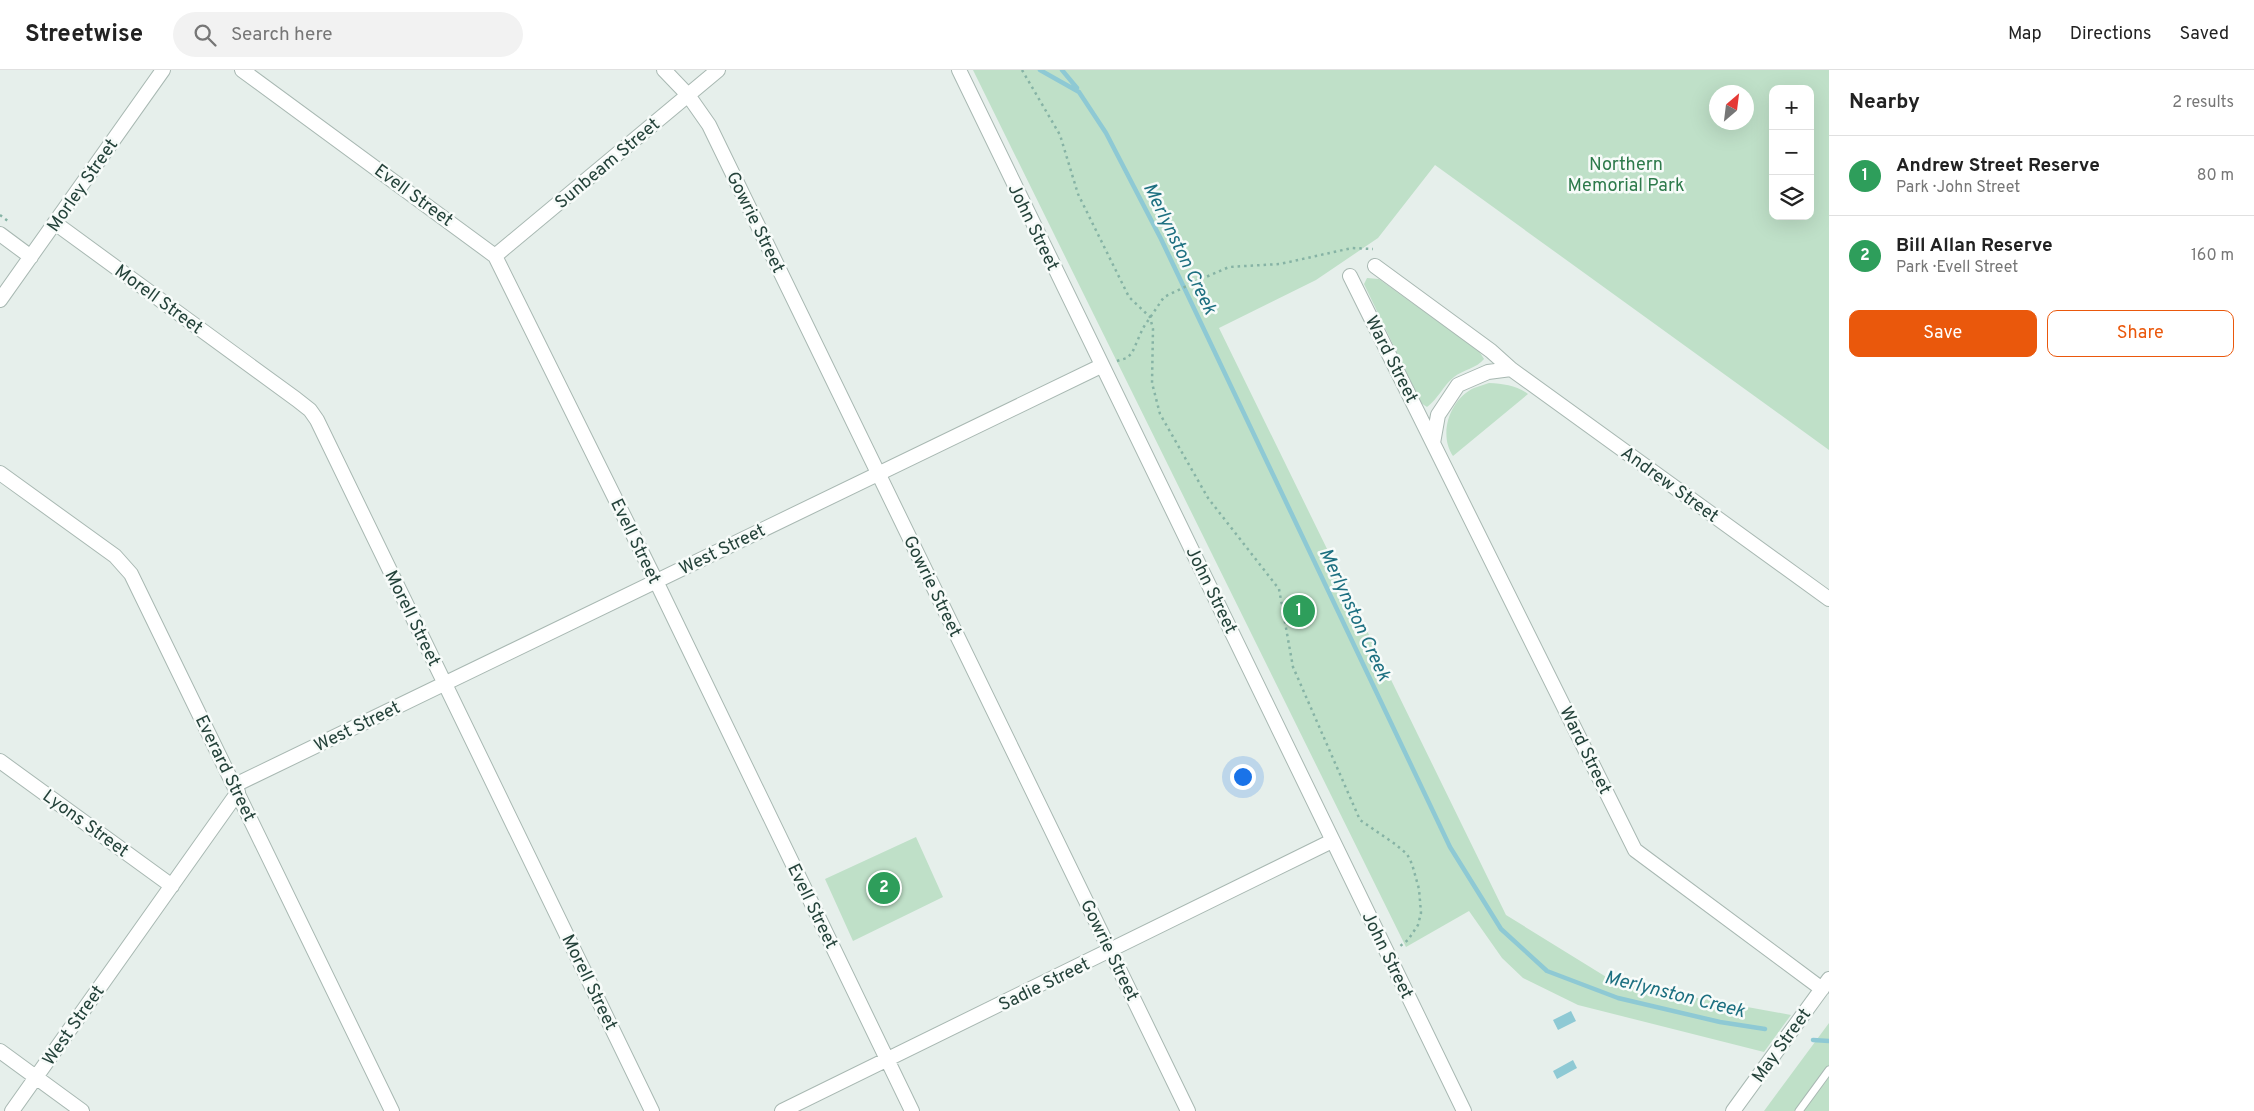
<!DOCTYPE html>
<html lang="en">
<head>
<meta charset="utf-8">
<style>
  body { margin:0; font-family:Overpass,sans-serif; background:#f2f2f2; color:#222 }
  .controls { position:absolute; right:15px; top:15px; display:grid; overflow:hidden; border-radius:10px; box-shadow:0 5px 20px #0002 }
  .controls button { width:45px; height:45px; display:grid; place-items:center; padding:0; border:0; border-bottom:1px solid #e0e0e0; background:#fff; color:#222; font:25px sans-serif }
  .compass { position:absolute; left:1709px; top:15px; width:45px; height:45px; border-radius:50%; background:#fff; box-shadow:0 5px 20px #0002; rotate:28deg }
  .you { position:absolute; left:1242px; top:706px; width:18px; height:18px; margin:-12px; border:4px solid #fff; border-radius:50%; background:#1a73e8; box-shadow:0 0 0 8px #1a73e833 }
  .badge { display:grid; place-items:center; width:32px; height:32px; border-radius:50%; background:#ea580c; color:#fff; font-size:16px; font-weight:700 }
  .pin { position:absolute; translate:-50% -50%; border:2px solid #fff; box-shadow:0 1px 5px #0006 }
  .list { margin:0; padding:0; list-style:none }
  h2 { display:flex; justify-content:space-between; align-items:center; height:65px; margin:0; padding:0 20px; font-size:21px }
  h2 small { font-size:16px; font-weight:400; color:#767676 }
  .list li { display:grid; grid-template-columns:32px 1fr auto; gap:15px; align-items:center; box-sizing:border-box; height:80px; padding:0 20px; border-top:1px solid #e0e0e0 }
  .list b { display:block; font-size:19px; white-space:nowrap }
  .list p { margin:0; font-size:16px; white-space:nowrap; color:#767676 }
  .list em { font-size:16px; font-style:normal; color:#767676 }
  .actions { display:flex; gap:10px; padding:15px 20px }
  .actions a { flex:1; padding:11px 0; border:1px solid #ea580c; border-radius:10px; text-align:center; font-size:18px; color:#ea580c }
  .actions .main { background:#ea580c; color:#fff }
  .icon { flex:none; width:28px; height:28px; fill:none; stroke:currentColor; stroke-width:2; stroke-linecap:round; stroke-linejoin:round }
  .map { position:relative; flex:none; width:1829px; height:1041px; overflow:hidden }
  header { display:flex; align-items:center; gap:30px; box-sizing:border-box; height:70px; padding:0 25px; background:#fff; border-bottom:1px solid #e0e0e0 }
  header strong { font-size:24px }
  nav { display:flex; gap:28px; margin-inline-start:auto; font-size:18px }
  .search { width:350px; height:45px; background:#f2f2f2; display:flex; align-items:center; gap:12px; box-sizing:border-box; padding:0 18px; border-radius:28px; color:#767676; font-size:19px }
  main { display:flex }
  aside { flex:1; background:#fff }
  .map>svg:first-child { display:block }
  .green { fill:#bfe0c8; fill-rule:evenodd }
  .water { fill:#8ec9d4 }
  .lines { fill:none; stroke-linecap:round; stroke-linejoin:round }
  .stream { stroke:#8ec9d4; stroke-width:4.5 }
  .service-casing { stroke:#a8b8b2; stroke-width:9 }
  .minor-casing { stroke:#a8b8b2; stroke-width:16 }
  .path { stroke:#86b3a5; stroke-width:2.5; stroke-dasharray:2.5 4; stroke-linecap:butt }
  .service { stroke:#fff; stroke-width:7 }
  .minor { stroke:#fff; stroke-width:14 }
  .labels { text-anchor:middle; stroke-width:5; stroke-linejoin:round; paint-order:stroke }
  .street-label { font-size:18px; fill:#24423a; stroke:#f7fbf9 }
  .park-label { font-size:18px; fill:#2d7a4b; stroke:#f7fbf9 }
  .water-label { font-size:19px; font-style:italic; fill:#1c6f80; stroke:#f7fbf9 }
</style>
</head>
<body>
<header>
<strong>Streetwise</strong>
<div class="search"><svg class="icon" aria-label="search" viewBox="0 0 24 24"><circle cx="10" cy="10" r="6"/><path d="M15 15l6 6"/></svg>Search here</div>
<nav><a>Map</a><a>Directions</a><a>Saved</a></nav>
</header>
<main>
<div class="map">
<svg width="1829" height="1041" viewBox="0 0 1829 1041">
  <rect width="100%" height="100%" fill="#e6efeb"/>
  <!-- green -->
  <path class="green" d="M 973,0 L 1829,0 L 1829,380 L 1435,95 L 1378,168 L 1316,210 L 1219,258 L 1506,845 L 1616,913 L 1791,945 L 1764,982 L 1578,935 L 1523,908 L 1502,888 L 1469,841 L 1406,877 ZM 1773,19 L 1810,19 L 1810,146 L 1773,146 ZM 1746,22 L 1746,52 L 1716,52 L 1716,22 Z
    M 1367,208 L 1379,209 L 1479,281 L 1484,289 C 1477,298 1463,300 1454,307 C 1443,316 1438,329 1427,337 L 1421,333 L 1364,214 Z
    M 1489,313 C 1504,314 1516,315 1528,324 L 1453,386 C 1438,364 1450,329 1474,318 C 1479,316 1484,315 1489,313 Z
    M 916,767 L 943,827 L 853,871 L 825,809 Z
    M 1829,953 L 1829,1041 L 1764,1041 Z"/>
  <!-- water -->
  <path class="water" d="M 1571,941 L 1576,951 L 1558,960 L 1553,950 Z
    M 1573,990 L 1577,998 L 1557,1009 L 1553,1001 Z"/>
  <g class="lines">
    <!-- stream -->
    <path class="stream" d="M 1040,0 L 1079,22 L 1106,63 L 1161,169 L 1450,777 L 1501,859 L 1547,901 L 1618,928 L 1720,952 L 1765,959
      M 1062,0 L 1077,18
      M 1813,970 L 1829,971"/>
    <defs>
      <path id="service" d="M 1799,1041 L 1829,1000"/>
      <path id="minor" d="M 242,0 L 495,186 L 656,511 L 912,1041
        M 664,0 L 688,25 L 709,55 L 1188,1041
        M 959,0 L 1464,1041
        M 55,153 L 296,329 L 310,340 L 317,350 L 652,1041
        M 0,164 L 31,187
        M 495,186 L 718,0
        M 1375,196 L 1491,281 L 1511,299 L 1829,529
        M 1350,206 L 1635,780 L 1822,919
        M 0,230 L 163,0
        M 1433,373 L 1438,345 L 1458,315 L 1488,302 L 1511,299
        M 0,403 L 115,486 L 131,504 L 392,1041
        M 0,691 L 172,816
        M 235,715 L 1101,296
        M 0,981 L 82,1041
        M 12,1041 L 238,722
        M 782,1041 L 1332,771
        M 1733,1041 L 1829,909"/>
    </defs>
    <!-- service casing -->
    <use href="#service" class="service-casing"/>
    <!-- minor casing -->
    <use href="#minor" class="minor-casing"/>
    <!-- path -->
    <path class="path" d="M 1022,0 L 1060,65 L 1078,124 L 1129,227 L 1150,247 L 1153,259 L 1152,313 L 1160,344 L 1208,428 L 1279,519 L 1293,597 L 1360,750 L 1395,774 L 1407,784 L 1412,794 L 1419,819 L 1421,843 L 1418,855 L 1408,870 L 1399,877
      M 0,145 L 8,151
      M 1117,291 L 1127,288 L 1132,283 L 1143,258 L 1164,227 L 1199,210 L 1229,197 L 1280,194 L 1352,178 L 1373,179"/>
    <!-- service -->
    <use href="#service" class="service"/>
    <!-- minor -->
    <use href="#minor" class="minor"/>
  </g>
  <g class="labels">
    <!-- street labels -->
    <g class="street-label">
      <text transform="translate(607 93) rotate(-40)" y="6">Sunbeam Street</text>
      <text transform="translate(82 115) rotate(-55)" y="6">Morley Street</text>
      <text transform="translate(414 125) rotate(36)" y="6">Evell Street</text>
      <text transform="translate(756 152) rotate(64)" y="6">Gowrie Street</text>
      <text transform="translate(1034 157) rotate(64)" y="6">John Street</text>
      <text transform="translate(159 229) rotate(36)" y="6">Morell Street</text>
      <text transform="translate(1392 289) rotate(63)" y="6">Ward Street</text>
      <text transform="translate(1670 414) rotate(36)" y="6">Andrew Street</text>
      <text transform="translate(636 471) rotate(64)" y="6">Evell Street</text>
      <text transform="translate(722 479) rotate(-26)" y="6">West Street</text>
      <text transform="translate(933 516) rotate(64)" y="6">Gowrie Street</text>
      <text transform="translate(1212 520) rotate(64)" y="6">John Street</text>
      <text transform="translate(413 548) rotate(64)" y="6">Morell Street</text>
      <text transform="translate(357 656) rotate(-26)" y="6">West Street</text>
      <text transform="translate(1586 680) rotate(64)" y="6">Ward Street</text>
      <text transform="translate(226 698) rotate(64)" y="6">Everard Street</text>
      <text transform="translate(86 753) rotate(36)" y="6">Lyons Street</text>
      <text transform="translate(813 836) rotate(64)" y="6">Evell Street</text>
      <text transform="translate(1110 880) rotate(64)" y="6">Gowrie Street</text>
      <text transform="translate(1388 885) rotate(64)" y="6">John Street</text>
      <text transform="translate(590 912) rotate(64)" y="6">Morell Street</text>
      <text transform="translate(1044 914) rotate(-26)" y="6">Sadie Street</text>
      <text transform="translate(73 955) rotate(-55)" y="6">West Street</text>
      <text transform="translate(1781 975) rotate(-54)" y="6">May Street</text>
    </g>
    <!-- park labels -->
    <g class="park-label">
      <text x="1626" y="100">Northern<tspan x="1626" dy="21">Memorial Park</tspan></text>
    </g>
    <!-- water labels -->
    <g class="water-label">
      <text transform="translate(1181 178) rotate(64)" y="7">Merlynston Creek</text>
      <text transform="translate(1356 544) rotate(65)" y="7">Merlynston Creek</text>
      <text transform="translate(1675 923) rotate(14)" y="7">Merlynston Creek</text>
    </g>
  </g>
</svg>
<div class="controls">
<button>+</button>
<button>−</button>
<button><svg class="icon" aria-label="layers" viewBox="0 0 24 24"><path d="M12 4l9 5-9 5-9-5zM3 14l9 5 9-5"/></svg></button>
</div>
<svg class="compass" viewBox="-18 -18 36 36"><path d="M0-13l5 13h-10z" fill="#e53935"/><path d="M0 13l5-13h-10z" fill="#767676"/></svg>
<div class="you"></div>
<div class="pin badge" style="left:1299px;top:541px;background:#2e9e5b">1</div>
<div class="pin badge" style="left:884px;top:818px;background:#2e9e5b">2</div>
</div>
<aside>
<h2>Nearby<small>2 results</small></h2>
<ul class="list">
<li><span class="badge" style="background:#2e9e5b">1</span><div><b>Andrew Street Reserve</b><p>Park · John Street</p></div><em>80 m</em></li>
<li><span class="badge" style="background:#2e9e5b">2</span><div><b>Bill Allan Reserve</b><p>Park · Evell Street</p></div><em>160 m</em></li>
</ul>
<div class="actions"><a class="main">Save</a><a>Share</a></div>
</aside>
</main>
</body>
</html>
